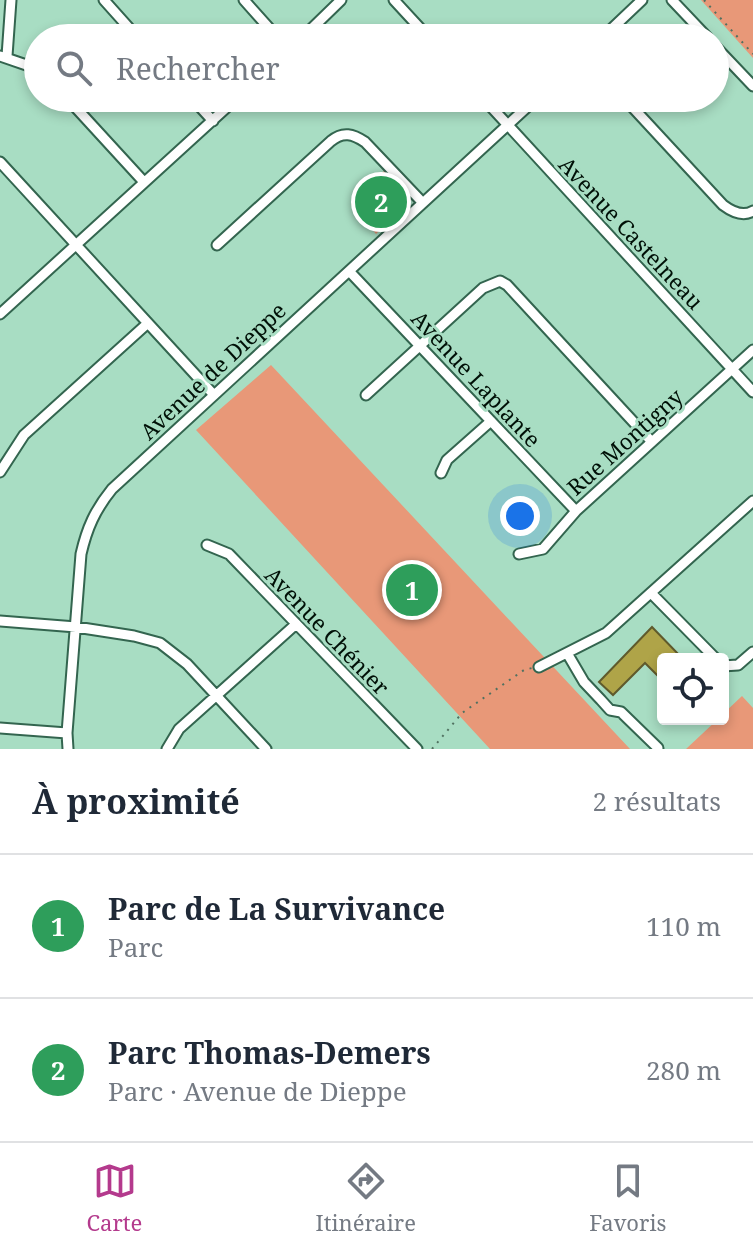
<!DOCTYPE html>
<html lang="fr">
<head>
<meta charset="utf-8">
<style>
  body { margin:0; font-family:"Noto Serif",serif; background:#f2f2f3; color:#1f2937 }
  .controls { position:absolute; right:24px; bottom:24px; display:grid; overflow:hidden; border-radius:8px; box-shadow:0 4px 12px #0003 }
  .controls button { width:72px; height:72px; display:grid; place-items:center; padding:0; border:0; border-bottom:2px solid #e0e1e3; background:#fff; color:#1f2937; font:40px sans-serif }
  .you { position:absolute; left:520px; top:516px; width:28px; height:28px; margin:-20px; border:6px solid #fff; border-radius:50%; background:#1a73e8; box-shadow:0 0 0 12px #1a73e833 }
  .badge { display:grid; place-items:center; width:52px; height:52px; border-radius:50%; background:#b43a8d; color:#fff; font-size:26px; font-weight:700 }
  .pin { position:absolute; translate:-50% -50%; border:4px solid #fff; box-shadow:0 2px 8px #0006 }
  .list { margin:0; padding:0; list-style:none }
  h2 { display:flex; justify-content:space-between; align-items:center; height:104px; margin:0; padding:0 32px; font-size:34px }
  h2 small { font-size:26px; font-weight:400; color:#747a83 }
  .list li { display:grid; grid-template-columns:52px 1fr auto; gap:24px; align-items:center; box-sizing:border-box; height:144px; padding:0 32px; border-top:2px solid #e0e1e3 }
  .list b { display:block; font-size:30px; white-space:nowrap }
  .list p { margin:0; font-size:26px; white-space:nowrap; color:#747a83 }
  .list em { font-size:26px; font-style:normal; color:#747a83 }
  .icon { flex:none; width:44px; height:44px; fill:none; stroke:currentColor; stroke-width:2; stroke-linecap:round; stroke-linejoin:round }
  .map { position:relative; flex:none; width:753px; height:749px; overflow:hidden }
  .search { position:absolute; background:#fff; box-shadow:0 4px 12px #0003; left:24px; right:24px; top:24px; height:88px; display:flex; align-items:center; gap:20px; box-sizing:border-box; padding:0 28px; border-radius:44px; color:#747a83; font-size:30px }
  .sheet { height:392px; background:#fff }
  nav { display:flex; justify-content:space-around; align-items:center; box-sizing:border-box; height:112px; border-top:2px solid #e0e1e3; background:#fff; font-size:22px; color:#747a83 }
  nav a { display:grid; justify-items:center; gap:4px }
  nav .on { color:#b43a8d }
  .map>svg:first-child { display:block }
  .green { fill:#e89878 }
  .building { fill:#afa448; stroke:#5f5a2c; stroke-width:2 }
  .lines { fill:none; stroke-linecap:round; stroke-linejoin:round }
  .minor-casing { stroke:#33654f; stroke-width:13 }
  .path { stroke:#507160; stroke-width:2; stroke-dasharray:2 6; stroke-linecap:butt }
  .minor { stroke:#fff; stroke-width:9 }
  .labels { text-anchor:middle; stroke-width:6; stroke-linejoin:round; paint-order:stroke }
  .street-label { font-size:22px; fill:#001007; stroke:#a8ddc3 }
</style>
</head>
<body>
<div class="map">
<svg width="753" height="749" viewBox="0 0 753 749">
  <rect width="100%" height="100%" fill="#a8ddc3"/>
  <!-- green -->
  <path class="green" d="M 701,0 L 753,0 L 753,58 Z
    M 384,171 L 411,200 L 376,234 L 351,204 Z
    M 271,365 L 630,749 L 490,749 L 196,430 Z
    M 742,696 L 753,708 L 753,749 L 686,749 L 718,719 L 723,719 L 723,714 Z"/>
  <!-- building -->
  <path class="building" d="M 652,627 L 683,659 L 663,659 L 663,681 L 645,663 L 613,695 L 599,682 Z"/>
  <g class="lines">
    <defs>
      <path id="minor" d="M 104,0 L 138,38
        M 244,0 L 278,38
        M 394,0 L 429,38
        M 672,0 L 708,38
        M 302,38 L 341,0
        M 602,38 L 642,0
        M 715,46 L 753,86
        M 0,56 L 38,69
        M 7,56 L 11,0
        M 67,98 L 144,182
        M 192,98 L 213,121
        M 483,98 L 753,392
        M 624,98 L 723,205 C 731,211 743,217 753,211
        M 0,162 L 214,395
        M 217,245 L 331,141 C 343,131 353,134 365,142 L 423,203
        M 349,271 L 576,511
        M 0,314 L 237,98
        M 366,395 L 483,288 L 500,281 L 507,285 L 652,442
        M 0,472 L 24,435 L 148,323
        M 441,473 L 447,460 L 491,421
        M 207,545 L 229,554 L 417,749
        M 519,554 L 543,549 L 576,511 L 753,350
        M 652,594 L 716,659
        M 0,621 L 76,627 L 134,636 L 160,643 L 187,664 L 266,749
        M 567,653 L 584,682 L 601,700 L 610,710 L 621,712 L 658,748
        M 723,666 L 738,665 L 753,652
        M 539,667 L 606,633 L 753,501
        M 0,728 L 67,733
        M 68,749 L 67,733 L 81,554 C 87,528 95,510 112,489 L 537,98
        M 167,749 L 179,729 L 295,625"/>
    </defs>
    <!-- minor casing -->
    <use href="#minor" class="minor-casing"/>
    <!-- path -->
    <path class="path" d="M 704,0 L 753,54
      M 432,749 L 462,713 L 524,670 L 532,668"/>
    <!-- minor -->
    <use href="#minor" class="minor"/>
  </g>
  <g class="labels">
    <!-- street labels -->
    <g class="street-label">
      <text transform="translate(631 233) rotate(47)" y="8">Avenue Castelneau</text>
      <text transform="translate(213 371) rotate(-43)" y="8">Avenue de Dieppe</text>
      <text transform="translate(476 379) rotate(47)" y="8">Avenue Laplante</text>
      <text transform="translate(625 442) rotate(-42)" y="8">Rue Montigny</text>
      <text transform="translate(327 631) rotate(46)" y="8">Avenue Chénier</text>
    </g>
  </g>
</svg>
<div class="controls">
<button><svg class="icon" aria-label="locate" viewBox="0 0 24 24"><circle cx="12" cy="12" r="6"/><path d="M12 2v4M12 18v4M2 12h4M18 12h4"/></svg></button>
</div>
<div class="you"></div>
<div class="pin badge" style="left:412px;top:590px;background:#2e9e5b">1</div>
<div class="pin badge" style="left:381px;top:202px;background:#2e9e5b">2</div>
<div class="search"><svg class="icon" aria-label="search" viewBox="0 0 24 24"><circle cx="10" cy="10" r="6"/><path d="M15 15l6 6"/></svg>Rechercher</div>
</div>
<section class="sheet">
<h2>À proximité<small>2 résultats</small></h2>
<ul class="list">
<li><span class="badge" style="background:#2e9e5b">1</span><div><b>Parc de La Survivance</b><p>Parc</p></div><em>110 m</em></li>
<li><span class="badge" style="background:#2e9e5b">2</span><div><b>Parc Thomas-Demers</b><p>Parc · Avenue de Dieppe</p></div><em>280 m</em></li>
</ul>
</section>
<nav>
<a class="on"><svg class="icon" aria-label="map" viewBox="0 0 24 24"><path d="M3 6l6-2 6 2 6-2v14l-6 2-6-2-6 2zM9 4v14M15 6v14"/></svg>Carte</a>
<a><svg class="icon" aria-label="directions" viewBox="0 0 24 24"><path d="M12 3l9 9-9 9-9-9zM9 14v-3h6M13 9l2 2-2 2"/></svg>Itinéraire</a>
<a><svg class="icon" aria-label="saved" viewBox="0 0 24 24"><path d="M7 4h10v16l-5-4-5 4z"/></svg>Favoris</a>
</nav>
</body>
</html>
